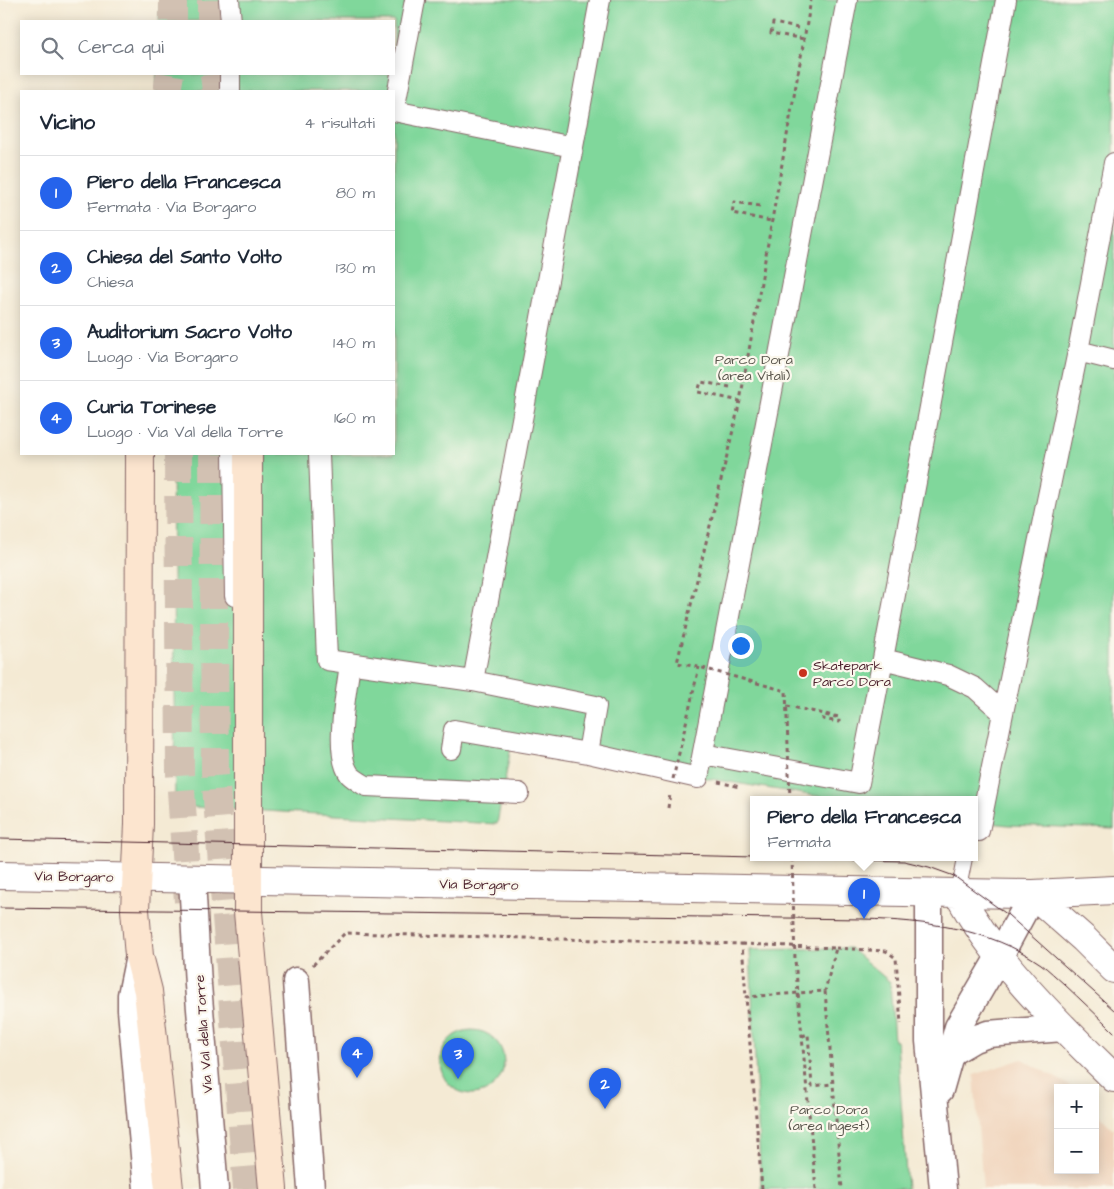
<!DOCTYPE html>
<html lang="it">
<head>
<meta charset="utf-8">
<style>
  body { margin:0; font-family:"Architects Daughter",sans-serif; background:#f2f2f3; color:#1f2937 }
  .controls { position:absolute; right:15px; bottom:15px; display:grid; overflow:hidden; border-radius:0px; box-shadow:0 2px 12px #0003 }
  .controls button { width:45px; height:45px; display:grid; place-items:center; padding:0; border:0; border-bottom:1px solid #e0e1e3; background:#fff; color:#1f2937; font:25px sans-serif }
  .you { position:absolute; left:740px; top:645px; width:18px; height:18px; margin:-12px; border:4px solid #fff; border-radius:50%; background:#1a73e8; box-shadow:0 0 0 8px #1a73e833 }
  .badge { display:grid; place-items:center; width:32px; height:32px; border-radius:50%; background:#2563eb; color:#fff; font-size:16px; font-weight:700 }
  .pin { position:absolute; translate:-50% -41px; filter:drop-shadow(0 1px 2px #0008) }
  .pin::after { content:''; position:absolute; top:26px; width:18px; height:15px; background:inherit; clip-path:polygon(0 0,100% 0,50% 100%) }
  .popup { position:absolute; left:750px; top:796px; width:228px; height:65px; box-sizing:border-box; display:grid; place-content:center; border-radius:0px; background:#fff; filter:drop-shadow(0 1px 4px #0005); font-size:16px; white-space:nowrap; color:#747a83 }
  .popup b { font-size:19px; color:#1f2937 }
  .popup::after { content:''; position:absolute; left:50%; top:100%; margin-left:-10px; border:10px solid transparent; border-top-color:#fff }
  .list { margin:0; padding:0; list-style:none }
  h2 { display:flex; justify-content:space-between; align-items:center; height:65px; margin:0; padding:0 20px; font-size:21px }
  h2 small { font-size:16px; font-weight:400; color:#747a83 }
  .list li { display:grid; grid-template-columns:32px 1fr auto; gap:15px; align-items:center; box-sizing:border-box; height:75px; padding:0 20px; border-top:1px solid #e0e1e3 }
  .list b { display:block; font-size:19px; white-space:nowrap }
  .list p { margin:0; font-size:16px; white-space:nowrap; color:#747a83 }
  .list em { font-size:16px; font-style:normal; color:#747a83 }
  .icon { flex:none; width:28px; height:28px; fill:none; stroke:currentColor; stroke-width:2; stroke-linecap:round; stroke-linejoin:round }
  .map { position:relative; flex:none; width:1114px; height:1189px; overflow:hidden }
  .search { position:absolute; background:#fff; box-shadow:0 2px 12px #0003; left:20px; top:20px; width:375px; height:55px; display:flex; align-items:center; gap:12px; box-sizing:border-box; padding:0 18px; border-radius:0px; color:#747a83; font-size:19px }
  .panel { position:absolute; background:#fff; box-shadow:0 2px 12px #0003; left:20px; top:90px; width:375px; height:365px; border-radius:0px }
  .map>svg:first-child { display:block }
  .built { fill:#f1d5bd }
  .green { fill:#80d79b; stroke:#657b63 }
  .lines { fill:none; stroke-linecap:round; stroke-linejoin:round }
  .secondary-tunnel { stroke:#d2c1b2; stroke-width:28; stroke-dasharray:28 14; stroke-linecap:butt }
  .service-casing { stroke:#866666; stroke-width:16 }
  .pedestrian-casing { stroke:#866666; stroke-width:22 }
  .minor-casing { stroke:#866666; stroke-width:29 }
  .tertiary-casing { stroke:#866666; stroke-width:30 }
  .secondary-casing { stroke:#866666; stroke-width:30 }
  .path { stroke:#866666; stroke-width:3; stroke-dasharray:4 4; stroke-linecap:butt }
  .service { stroke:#fff; stroke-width:14 }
  .pedestrian { stroke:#fff; stroke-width:20 }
  .minor { stroke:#fff; stroke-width:26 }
  .tertiary { stroke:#fff; stroke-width:28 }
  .secondary { stroke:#fce5cf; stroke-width:28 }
  .tram { stroke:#4a1f2b; stroke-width:1 }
  .path-bridge { stroke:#866666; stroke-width:3; stroke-dasharray:4 4; stroke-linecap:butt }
  .poi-dot { fill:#c8321e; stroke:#fbf7ec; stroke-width:2 }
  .labels { text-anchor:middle; stroke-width:4.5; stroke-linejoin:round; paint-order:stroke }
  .park-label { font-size:14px; fill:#5a564d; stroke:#fbf7ec }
  .poi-label { font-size:14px; fill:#4a1f2b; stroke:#fbf7ec; text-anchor:start }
  .street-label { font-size:14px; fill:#4a1f2b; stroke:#fbf7ec }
</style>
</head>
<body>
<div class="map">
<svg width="1114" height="1189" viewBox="0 0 1114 1189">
  <rect width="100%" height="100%" fill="#fbf7ec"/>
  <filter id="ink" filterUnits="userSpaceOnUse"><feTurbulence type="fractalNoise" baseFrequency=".02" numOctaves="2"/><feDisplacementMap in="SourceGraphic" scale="10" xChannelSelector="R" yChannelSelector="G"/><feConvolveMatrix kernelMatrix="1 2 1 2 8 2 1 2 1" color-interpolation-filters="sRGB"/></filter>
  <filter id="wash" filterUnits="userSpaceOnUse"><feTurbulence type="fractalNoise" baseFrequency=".0096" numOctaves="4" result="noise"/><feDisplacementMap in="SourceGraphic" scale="20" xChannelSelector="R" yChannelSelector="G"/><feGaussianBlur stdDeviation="1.12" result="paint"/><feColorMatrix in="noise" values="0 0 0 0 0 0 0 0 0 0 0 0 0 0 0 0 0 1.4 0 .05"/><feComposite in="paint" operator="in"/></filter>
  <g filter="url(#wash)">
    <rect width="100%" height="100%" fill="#f4ead4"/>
    <!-- built -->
    <path class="built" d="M 1022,1059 L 1067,1084 L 1071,1088 L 1058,1088 L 1058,1170 L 1095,1170 L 1095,1111 L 1114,1130 L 1114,1189 L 983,1189 L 974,1075 Z"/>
    <!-- green -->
    <path class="green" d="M 160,0 L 1114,0 L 1114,829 L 1008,825 L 974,821 L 974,800 L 841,800 L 511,747 L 497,824 L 175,806 L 172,454 L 394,454 L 394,91 L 157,91 L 157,74 L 394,74 L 394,21 L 159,21 Z
      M 850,948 L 890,982 L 894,1041 L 897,1041 L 907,1189 L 761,1189 L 750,950 Z
      M440 1062a32 32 0 1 1 64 0a32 32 0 1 1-64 0Z"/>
  </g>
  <g filter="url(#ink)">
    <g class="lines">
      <!-- secondary-tunnel -->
      <path class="secondary-tunnel" d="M 173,0 L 173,21
        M 211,0 L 211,21
        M 214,74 L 216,91
        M 167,91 L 170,74
        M 178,454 L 180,774 L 188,902
        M 213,454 L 215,773 L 247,1189"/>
      <defs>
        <path id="service" d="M 958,893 L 965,858"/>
        <path id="pedestrian" d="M 229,0 L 231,21
          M 230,91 L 230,74
          M 394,111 L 415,0
          M 573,147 L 600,0
          M 1078,351 L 1114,360
          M 233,454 L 235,596
          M 319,454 L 327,660 L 473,681 L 573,147 L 394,111
          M 350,663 C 347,691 333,753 350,775 C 354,779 361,783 366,786 L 519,793
          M 473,681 L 596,706 L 588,753 L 698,778 L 847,0
          M 1003,713 L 1078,351 L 1114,163
          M 451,749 L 454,730 L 588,753
          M 703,754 L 859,783 L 883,659
          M 979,831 L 1003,713 L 975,688 L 948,675 L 883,659 L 1006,0"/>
        <path id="minor" d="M 192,879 L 198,985 L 215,1189
          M 929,893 L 929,1041 L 943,1189
          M 139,956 L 131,995 L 131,1010 L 147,1189
          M 296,981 L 311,1189
          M 950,1053 L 974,1039 L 988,1034 L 1063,1028
          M 940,1090 L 958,1027 L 999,957 L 1033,894"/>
        <path id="tertiary" d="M 0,875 L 958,893 L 1033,894 L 1114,890
          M 958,893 C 997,965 1057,1022 1114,1078
          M 1033,894 L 1084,939 L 1114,969"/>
        <path id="secondary" d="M 140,454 L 139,824 L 135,910 L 139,956 L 148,991 L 169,1189
          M 248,454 L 248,912 L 273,1189"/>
      </defs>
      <!-- service casing -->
      <use href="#service" class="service-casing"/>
      <!-- pedestrian casing -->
      <use href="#pedestrian" class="pedestrian-casing"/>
      <!-- minor casing -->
      <use href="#minor" class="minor-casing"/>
      <!-- tertiary casing -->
      <use href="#tertiary" class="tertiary-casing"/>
      <!-- secondary casing -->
      <use href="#secondary" class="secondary-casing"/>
      <!-- path -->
      <path class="path" d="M 798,28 L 773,23 L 771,33 L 804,39
        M 760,206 L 734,202 L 732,213 L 771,221
        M 730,387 L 701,382 L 698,392 L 740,401
        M 787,706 L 839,717 L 839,722 L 823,719 L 824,715 L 836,717
        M 718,782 L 740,787
        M 668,808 L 670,794
        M 742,944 L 836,948 L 825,991
        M 836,948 L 886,951 L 896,958 L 901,1024
        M 313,965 L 345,933 L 742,944 L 746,997
        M 802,1036 L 808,1034 L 812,1086 L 833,1084
        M 762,1189 L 746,997 L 825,991 L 842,1189"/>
      <!-- service -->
      <use href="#service" class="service"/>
      <!-- pedestrian -->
      <use href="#pedestrian" class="pedestrian"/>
      <!-- minor -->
      <use href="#minor" class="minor"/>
      <!-- tertiary -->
      <use href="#tertiary" class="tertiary"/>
      <!-- secondary -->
      <use href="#secondary" class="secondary"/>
      <!-- tram -->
      <path class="tram" d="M 0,839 L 754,857
        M 765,858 L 904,861 L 929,867 L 954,876 L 1008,915 L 1114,1010
        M 0,908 L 864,919 C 926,921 989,928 1041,964 C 1049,970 1056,977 1064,984 C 1081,1000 1097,1015 1114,1032"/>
      <!-- path-bridge -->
      <path class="path-bridge" d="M 673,779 L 699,667
        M 790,800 L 786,691 L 699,667 L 677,663 L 740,401 L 811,0
        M 792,858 L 795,960 L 816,1189"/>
    </g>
  </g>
  <!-- markers -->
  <circle class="poi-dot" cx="803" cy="673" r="5"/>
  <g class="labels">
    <!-- park labels -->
    <g class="park-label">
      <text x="754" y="364">Parco Dora<tspan x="754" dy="16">(area Vitali)</tspan></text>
      <text x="829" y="1114">Parco Dora<tspan x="829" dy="16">(area Ingest)</tspan></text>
    </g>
    <!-- poi labels -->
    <g class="poi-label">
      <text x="813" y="670">Skatepark<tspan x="813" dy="16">Parco Dora</tspan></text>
    </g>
    <!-- street labels -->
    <g class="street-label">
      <text transform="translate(74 876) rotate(1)" y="5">Via Borgaro</text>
      <text transform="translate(479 884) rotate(1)" y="5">Via Borgaro</text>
      <text transform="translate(203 1034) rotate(-94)" y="5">Via Val della Torre</text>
    </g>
  </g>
</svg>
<div class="controls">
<button>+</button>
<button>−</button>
</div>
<div class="you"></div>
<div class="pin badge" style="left:864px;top:919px">1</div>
<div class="popup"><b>Piero della Francesca</b>Fermata</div>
<div class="pin badge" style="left:605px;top:1109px">2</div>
<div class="pin badge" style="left:458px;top:1079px">3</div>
<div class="pin badge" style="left:357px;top:1078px">4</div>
<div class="search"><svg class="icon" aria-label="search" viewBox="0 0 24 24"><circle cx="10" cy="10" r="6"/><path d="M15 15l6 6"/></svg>Cerca qui</div>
<section class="panel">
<h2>Vicino<small>4 risultati</small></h2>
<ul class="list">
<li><span class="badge">1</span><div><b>Piero della Francesca</b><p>Fermata · Via Borgaro</p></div><em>80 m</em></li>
<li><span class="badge">2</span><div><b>Chiesa del Santo Volto</b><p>Chiesa</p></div><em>130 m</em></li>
<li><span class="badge">3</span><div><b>Auditorium Sacro Volto</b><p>Luogo · Via Borgaro</p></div><em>140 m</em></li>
<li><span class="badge">4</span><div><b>Curia Torinese</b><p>Luogo · Via Val della Torre</p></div><em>160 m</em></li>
</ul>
</section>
</div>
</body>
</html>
